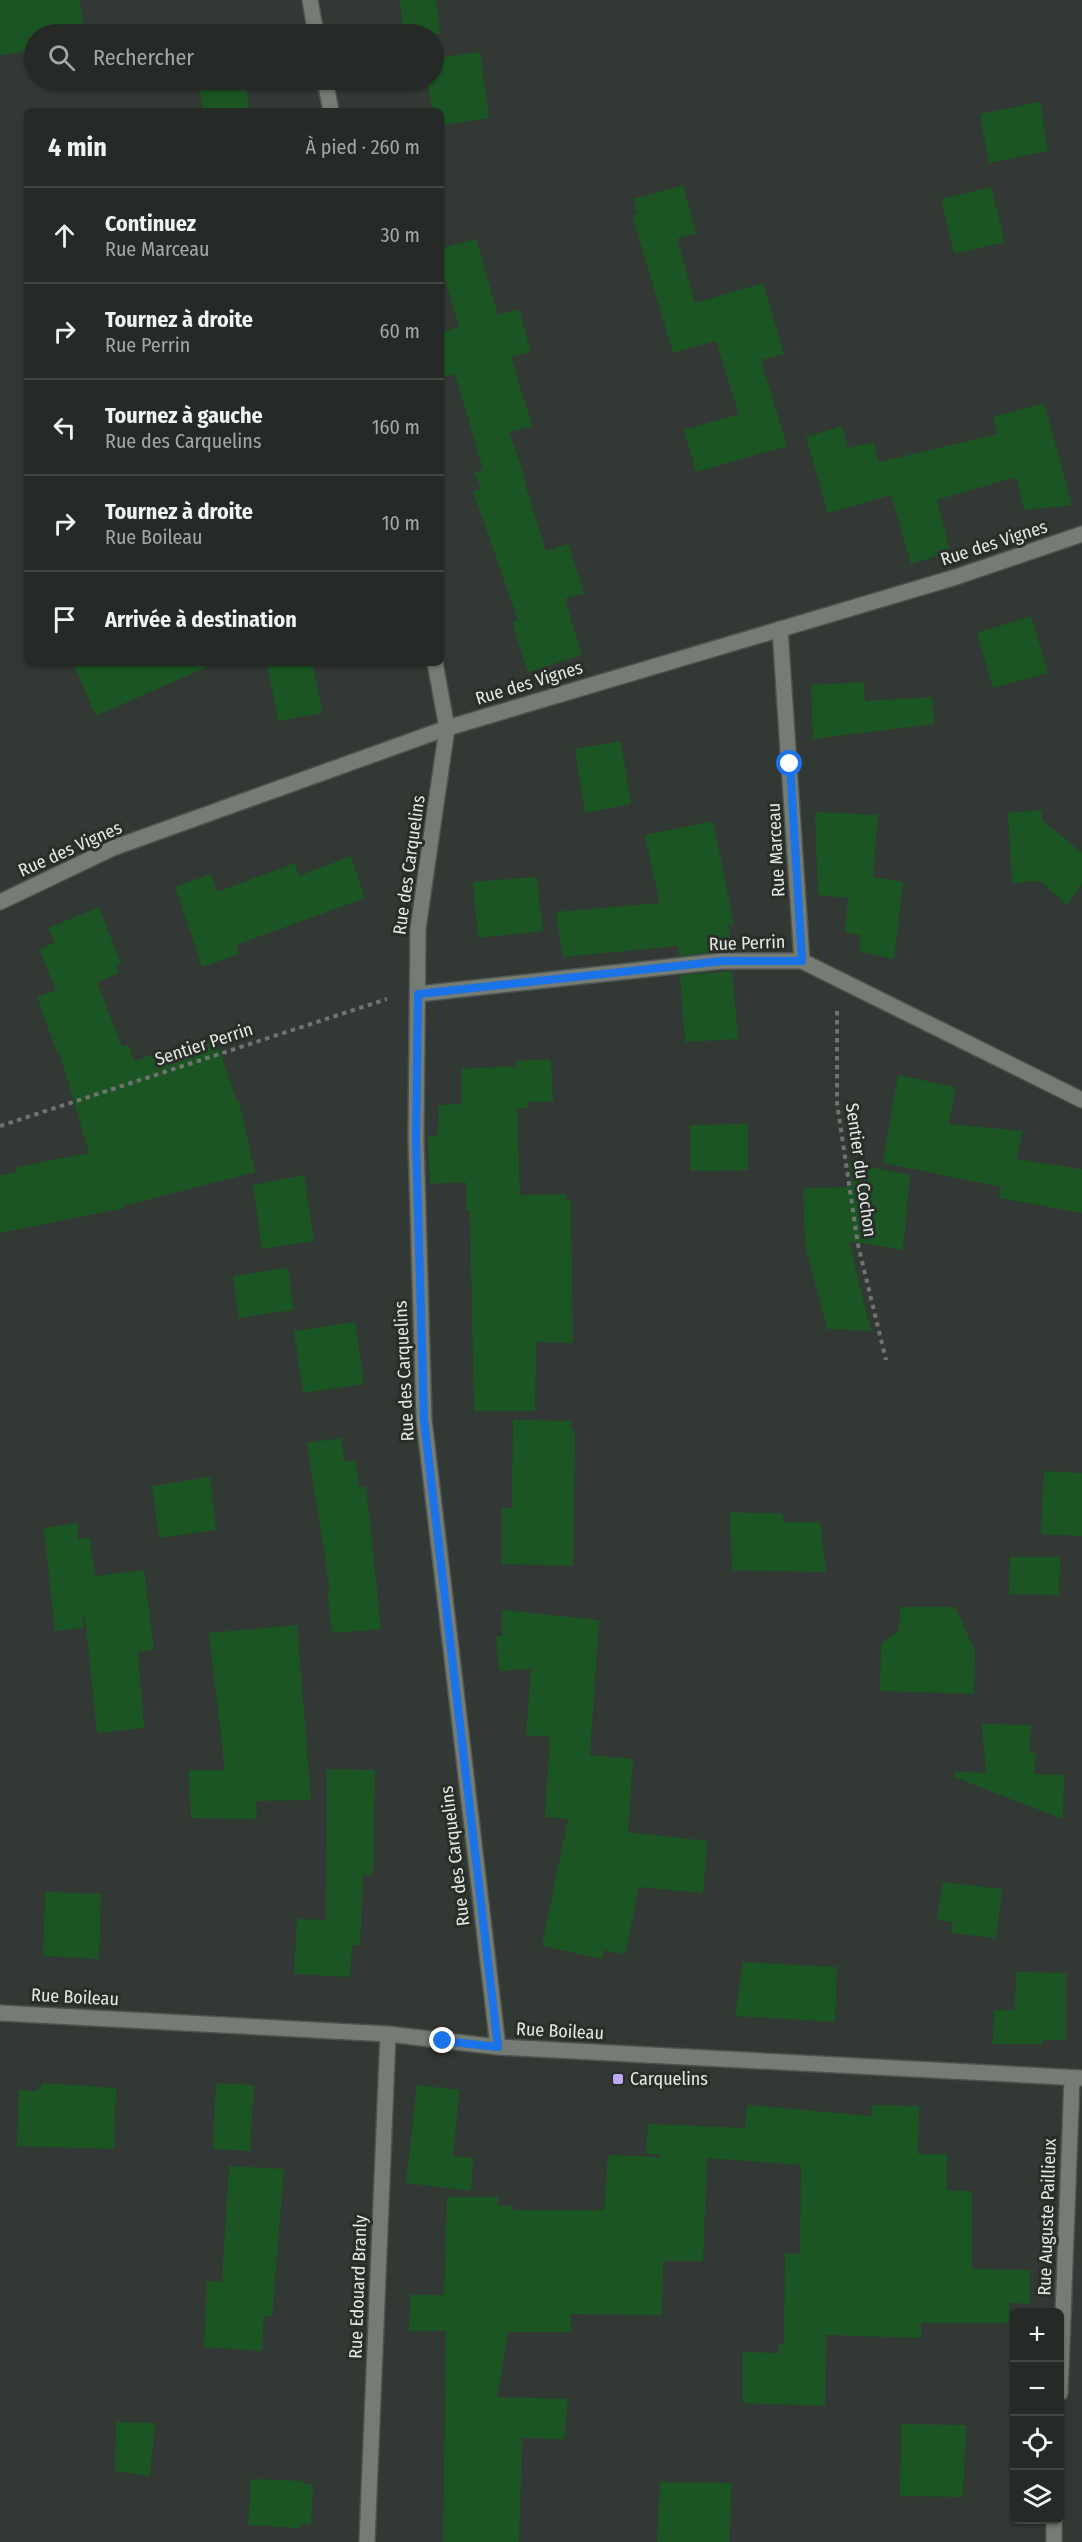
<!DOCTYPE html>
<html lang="fr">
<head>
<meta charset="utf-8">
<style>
  body { margin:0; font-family:"Fira Sans Condensed",sans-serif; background:#323632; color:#f1f3f6 }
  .controls { position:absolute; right:18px; bottom:18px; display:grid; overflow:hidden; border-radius:9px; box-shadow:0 2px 4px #0004 }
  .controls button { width:54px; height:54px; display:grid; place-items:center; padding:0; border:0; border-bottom:2px solid #424643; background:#262a26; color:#f1f3f6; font:30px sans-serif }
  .stop { position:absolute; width:18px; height:18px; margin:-14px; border:4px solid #1a73e8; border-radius:50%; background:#fff }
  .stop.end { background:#1a73e8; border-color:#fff; box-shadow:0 2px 6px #0008 }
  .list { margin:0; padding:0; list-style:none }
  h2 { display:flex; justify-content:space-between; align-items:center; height:78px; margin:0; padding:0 24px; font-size:26px }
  h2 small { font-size:20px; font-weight:400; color:#a4a7a7 }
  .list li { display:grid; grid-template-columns:39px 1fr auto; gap:18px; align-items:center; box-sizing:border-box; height:96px; padding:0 24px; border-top:2px solid #424643 }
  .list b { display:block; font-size:22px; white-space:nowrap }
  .list p { margin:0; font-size:20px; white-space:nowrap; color:#a4a7a7 }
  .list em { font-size:20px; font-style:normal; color:#a4a7a7 }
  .icon { flex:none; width:33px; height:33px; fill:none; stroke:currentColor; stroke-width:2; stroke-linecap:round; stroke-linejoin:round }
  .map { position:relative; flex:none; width:1082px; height:2542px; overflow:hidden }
  .search { position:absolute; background:#262a26; box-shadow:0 2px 4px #0004; left:24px; top:24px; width:420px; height:66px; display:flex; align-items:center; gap:15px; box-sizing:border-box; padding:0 21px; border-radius:33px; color:#a4a7a7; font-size:22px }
  .panel { position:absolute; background:#262a26; box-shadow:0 2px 4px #0004; left:24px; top:108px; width:420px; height:558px; border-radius:9px }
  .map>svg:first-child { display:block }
  .building { fill:#1c5524 }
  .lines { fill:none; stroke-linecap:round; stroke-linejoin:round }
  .street-casing { stroke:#4f534f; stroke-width:18 }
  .secondary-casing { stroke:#4f534f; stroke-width:18 }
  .path { stroke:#6f7470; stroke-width:4; stroke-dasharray:4.5 4.5; stroke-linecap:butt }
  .street { stroke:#757b75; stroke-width:15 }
  .secondary { stroke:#757b75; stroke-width:15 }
  .route { stroke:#1a73e8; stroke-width:8 }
  .poi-dot { fill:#bda9f5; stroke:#292e29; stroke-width:2 }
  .labels { text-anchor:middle; stroke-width:6; stroke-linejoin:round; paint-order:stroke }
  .street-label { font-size:18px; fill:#e5e8e5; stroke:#292e29 }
  .poi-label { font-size:18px; fill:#e5e8e5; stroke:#292e29; text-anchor:start }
</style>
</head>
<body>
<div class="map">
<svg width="1082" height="2542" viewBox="0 0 1082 2542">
  <rect width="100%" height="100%" fill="#323833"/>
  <!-- building -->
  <path class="building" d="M 0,0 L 79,0 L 85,34 L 34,34 L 34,51 L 0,55 Z
    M 400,0 L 436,0 L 440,34 L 403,34 Z
    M 480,52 L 489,118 L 441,125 L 441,111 L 432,111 L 427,80 L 434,80 L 434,59 Z
    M 198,80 L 245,80 L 250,111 L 203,111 Z
    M 1040,102 L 1048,151 L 989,163 L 980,114 Z
    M 683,185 L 696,233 L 677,239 L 695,303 L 763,283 L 784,354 L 761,360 L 787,446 L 696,472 L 684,430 L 739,414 L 716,341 L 673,353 L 632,215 L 637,214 L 634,199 Z
    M 991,187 L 1005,242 L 954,254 L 941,199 Z
    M 476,239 L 498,315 L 519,309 L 531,352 L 511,357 L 532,426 L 509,432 L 527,483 L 525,484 L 546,551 L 568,544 L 584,593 L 565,599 L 582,655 L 528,672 L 512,622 L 518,620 L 473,491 L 481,489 L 475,472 L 483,469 L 455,374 L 441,378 L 441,332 L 459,327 L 441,265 L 441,248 Z
    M 1044,403 L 1072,505 L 1024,510 L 1016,477 L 937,500 L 950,551 L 911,564 L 891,495 L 828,513 L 806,437 L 842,426 L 848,448 L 874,442 L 879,462 L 998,434 L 993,417 Z
    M 1031,616 L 1048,673 L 993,688 L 977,633 Z
    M 73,663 L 216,663 L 96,716 Z
    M 267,663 L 313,663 L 322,713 L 278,721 Z
    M 864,682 L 865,701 L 932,697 L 934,724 L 813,739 L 811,685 Z
    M 621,741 L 631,804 L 585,813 L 575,749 Z
    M 1042,810 L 1042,820 L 1082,853 L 1082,884 L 1067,905 L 1040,881 L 1012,883 L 1008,813 Z
    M 815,812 L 878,815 L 873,877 L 903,882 L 894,959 L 859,952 L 861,935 L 845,933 L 848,898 L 818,895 Z
    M 713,821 L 734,926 L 728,923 L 731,951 L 679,956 L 678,946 L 563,957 L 556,912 L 660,903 L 645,835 Z
    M 351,856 L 365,898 L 236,945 L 239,954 L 202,967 L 175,887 L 211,874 L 217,892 L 295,863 L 299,876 Z
    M 537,877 L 543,931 L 478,938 L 473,882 Z
    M 99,907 L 121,964 L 116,966 L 119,973 L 97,982 L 122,1047 L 129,1045 L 134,1061 L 214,1034 L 237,1101 L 239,1101 L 255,1172 L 124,1206 L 125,1208 L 0,1233 L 0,1175 L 17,1172 L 16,1167 L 89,1153 L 60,1054 L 58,1055 L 37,997 L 56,990 L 39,949 L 55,943 L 48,928 Z
    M 732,971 L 738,1039 L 685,1042 L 680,975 Z
    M 551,1059 L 553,1102 L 528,1102 L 529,1108 L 517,1109 L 520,1195 L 566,1194 L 567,1200 L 571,1200 L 573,1343 L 536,1342 L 535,1411 L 474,1411 L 470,1210 L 466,1210 L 466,1182 L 430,1184 L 428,1136 L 438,1135 L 439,1105 L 462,1104 L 462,1069 L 516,1066 L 516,1061 Z
    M 898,1075 L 955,1087 L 949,1124 L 1023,1131 L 1016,1159 L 1082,1169 L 1082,1213 L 999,1198 L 1001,1187 L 883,1163 Z
    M 748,1124 L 748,1170 L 690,1171 L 690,1125 Z
    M 849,1163 L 910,1175 L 903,1250 L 849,1241 L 871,1331 L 827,1329 L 805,1244 L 803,1188 L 853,1187 Z
    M 304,1175 L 314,1241 L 262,1249 L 253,1185 Z
    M 288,1268 L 293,1310 L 239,1318 L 233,1276 Z
    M 355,1322 L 364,1384 L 303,1393 L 294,1331 Z
    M 513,1420 L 571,1421 L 571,1430 L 575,1430 L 573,1566 L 502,1564 L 502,1508 L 512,1508 Z
    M 341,1438 L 345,1462 L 355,1460 L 359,1487 L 366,1487 L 381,1629 L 332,1633 L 327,1590 L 330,1590 L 307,1443 Z
    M 1044,1471 L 1082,1473 L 1082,1536 L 1041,1534 Z
    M 210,1477 L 216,1530 L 159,1538 L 152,1486 Z
    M 730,1512 L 783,1514 L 783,1522 L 820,1522 L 826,1572 L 732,1570 Z
    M 78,1523 L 78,1539 L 90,1538 L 95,1576 L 144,1570 L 154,1650 L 138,1652 L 144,1728 L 97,1733 L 85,1616 L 83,1616 L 83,1628 L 55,1631 L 44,1528 Z
    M 1010,1557 L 1060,1557 L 1059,1595 L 1009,1594 Z
    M 900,1607 L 955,1607 L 975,1651 L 974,1694 L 880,1691 L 881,1644 L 899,1630 Z
    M 502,1610 L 599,1620 L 590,1755 L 633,1759 L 628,1832 L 707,1841 L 703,1893 L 639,1887 L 625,1954 L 604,1950 L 602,1959 L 542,1946 L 568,1819 L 545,1817 L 550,1737 L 526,1735 L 531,1669 L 499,1671 L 496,1636 L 502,1636 Z
    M 297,1625 L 311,1800 L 256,1801 L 257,1819 L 191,1818 L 189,1770 L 225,1770 L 209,1633 Z
    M 982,1724 L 1031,1725 L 1029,1753 L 1036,1753 L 1035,1774 L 1064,1775 L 1063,1819 L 954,1777 L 955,1772 L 986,1773 Z
    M 327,1769 L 375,1770 L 373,1875 L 363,1875 L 360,1945 L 352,1945 L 350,1977 L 294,1974 L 297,1919 L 326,1920 Z
    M 943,1882 L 1002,1889 L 996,1938 L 951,1933 L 952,1922 L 937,1920 Z
    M 45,1892 L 101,1894 L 99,1959 L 43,1956 Z
    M 743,1962 L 837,1967 L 835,2022 L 735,2016 Z
    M 1016,1972 L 1066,1973 L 1066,2040 L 1042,2040 L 1042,2044 L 993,2044 L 994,2010 L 1015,2010 Z
    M 43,2083 L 116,2088 L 114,2149 L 17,2146 L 19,2090 L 37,2091 Z
    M 216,2083 L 254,2085 L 250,2151 L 213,2149 Z
    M 417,2085 L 459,2090 L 453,2156 L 473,2158 L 471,2191 L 406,2183 Z
    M 747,2105 L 871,2116 L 872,2105 L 919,2106 L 918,2154 L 947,2154 L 947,2190 L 972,2191 L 972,2269 L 1030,2270 L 1030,2304 L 1009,2303 L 1009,2323 L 921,2323 L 921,2338 L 826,2335 L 825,2406 L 743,2403 L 743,2352 L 779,2353 L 779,2344 L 784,2344 L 785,2253 L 800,2254 L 801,2165 L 707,2158 L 703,2261 L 663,2261 L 662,2315 L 571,2314 L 571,2332 L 508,2332 L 497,2397 L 568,2399 L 564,2439 L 522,2438 L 519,2542 L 443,2542 L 446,2331 L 409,2331 L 410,2295 L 444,2295 L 447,2197 L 498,2197 L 498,2206 L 512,2206 L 513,2210 L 604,2210 L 608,2155 L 659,2157 L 659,2154 L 646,2154 L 648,2124 L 745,2128 Z
    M 229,2166 L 284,2169 L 272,2316 L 264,2316 L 262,2351 L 204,2347 L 207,2281 L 222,2282 Z
    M 116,2422 L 155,2423 L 150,2476 L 115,2471 Z
    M 901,2424 L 966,2425 L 963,2497 L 900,2496 Z
    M 251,2479 L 303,2481 L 303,2484 L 313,2484 L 311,2525 L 301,2524 L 300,2528 L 248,2525 Z
    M 660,2482 L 732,2483 L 729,2542 L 657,2542 Z"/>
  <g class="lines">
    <defs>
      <path id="street" d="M 310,0 L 316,34
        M 325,80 L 331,111
        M 780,629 L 802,961
        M 435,663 L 447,728 L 418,928 L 416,1140 L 424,1420 L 498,2047
        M 418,994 L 722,961 L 802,961 L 1082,1100
        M 0,2013 L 388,2034 L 498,2047 L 1082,2078
        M 1060,2393 L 1072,2079
        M 367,2542 L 388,2034
        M 1054,2542 L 1054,2520"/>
      <path id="secondary" d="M 0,902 L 113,848 L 447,728 L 956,577 L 1082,534"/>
    </defs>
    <!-- street casing -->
    <use href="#street" class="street-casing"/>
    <!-- secondary casing -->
    <use href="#secondary" class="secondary-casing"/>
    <!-- path -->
    <path class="path" d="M 837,1011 L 837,1103 L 858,1245 L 886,1360
      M 0,1126 L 387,999"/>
    <!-- street -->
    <use href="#street" class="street"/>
    <!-- secondary -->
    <use href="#secondary" class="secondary"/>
  </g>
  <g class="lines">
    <!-- route -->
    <path class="route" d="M 443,2041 L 498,2047 L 424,1420 L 416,1140 L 418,994 L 723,961 L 802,961 L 790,764"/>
  </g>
  <!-- markers -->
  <rect class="poi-dot" x="612" y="2073" width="12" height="12" rx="3"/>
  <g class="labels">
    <!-- street labels -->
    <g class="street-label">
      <text transform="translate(994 543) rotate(-18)" y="6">Rue des Vignes</text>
      <text transform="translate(529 683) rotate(-17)" y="6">Rue des Vignes</text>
      <text transform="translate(70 849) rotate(-24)" y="6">Rue des Vignes</text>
      <text transform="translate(776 850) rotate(-93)" y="6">Rue Marceau</text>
      <text transform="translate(409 865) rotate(-82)" y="6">Rue des Carquelins</text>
      <text transform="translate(747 943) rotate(-2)" y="6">Rue Perrin</text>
      <text transform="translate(204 1044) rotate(-18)" y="6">Sentier Perrin</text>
      <text transform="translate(861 1170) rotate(82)" y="6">Sentier du Cochon</text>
      <text transform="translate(404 1371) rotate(-93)" y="6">Rue des Carquelins</text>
      <text transform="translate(455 1856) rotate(-97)" y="6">Rue des Carquelins</text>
      <text transform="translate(75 1997) rotate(3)" y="6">Rue Boileau</text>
      <text transform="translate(560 2031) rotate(3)" y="6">Rue Boileau</text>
      <text transform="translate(1047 2217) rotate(-88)" y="6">Rue Auguste Paillieux</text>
      <text transform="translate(358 2287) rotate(-88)" y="6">Rue Edouard Branly</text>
    </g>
    <!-- poi labels -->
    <g class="poi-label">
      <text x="630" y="2085">Carquelins</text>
    </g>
  </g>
</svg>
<div class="controls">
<button>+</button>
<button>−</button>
<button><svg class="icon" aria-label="locate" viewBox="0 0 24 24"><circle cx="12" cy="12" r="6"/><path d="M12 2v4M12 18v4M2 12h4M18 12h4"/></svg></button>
<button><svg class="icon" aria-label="layers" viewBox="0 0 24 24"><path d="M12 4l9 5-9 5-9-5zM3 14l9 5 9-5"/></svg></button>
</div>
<div class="stop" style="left:790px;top:764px"></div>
<div class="stop end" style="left:443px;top:2041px"></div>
<div class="search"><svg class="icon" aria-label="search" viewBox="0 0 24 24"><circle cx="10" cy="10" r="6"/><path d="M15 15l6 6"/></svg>Rechercher</div>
<section class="panel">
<h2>4 min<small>À pied · 260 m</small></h2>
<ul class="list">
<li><svg class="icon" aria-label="ahead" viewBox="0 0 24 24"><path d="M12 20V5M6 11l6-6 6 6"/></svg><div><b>Continuez</b><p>Rue Marceau</p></div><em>30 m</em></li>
<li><svg class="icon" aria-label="right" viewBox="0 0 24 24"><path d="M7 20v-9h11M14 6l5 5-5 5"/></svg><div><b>Tournez à droite</b><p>Rue Perrin</p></div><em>60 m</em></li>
<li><svg class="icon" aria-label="left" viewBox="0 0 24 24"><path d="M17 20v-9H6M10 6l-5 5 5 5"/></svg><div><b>Tournez à gauche</b><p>Rue des Carquelins</p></div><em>160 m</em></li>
<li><svg class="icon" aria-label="right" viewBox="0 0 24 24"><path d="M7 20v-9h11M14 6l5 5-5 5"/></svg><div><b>Tournez à droite</b><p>Rue Boileau</p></div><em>10 m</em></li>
<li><svg class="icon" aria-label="arrive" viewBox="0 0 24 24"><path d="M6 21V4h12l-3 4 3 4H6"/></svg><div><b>Arrivée à destination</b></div></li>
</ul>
</section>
</div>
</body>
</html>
